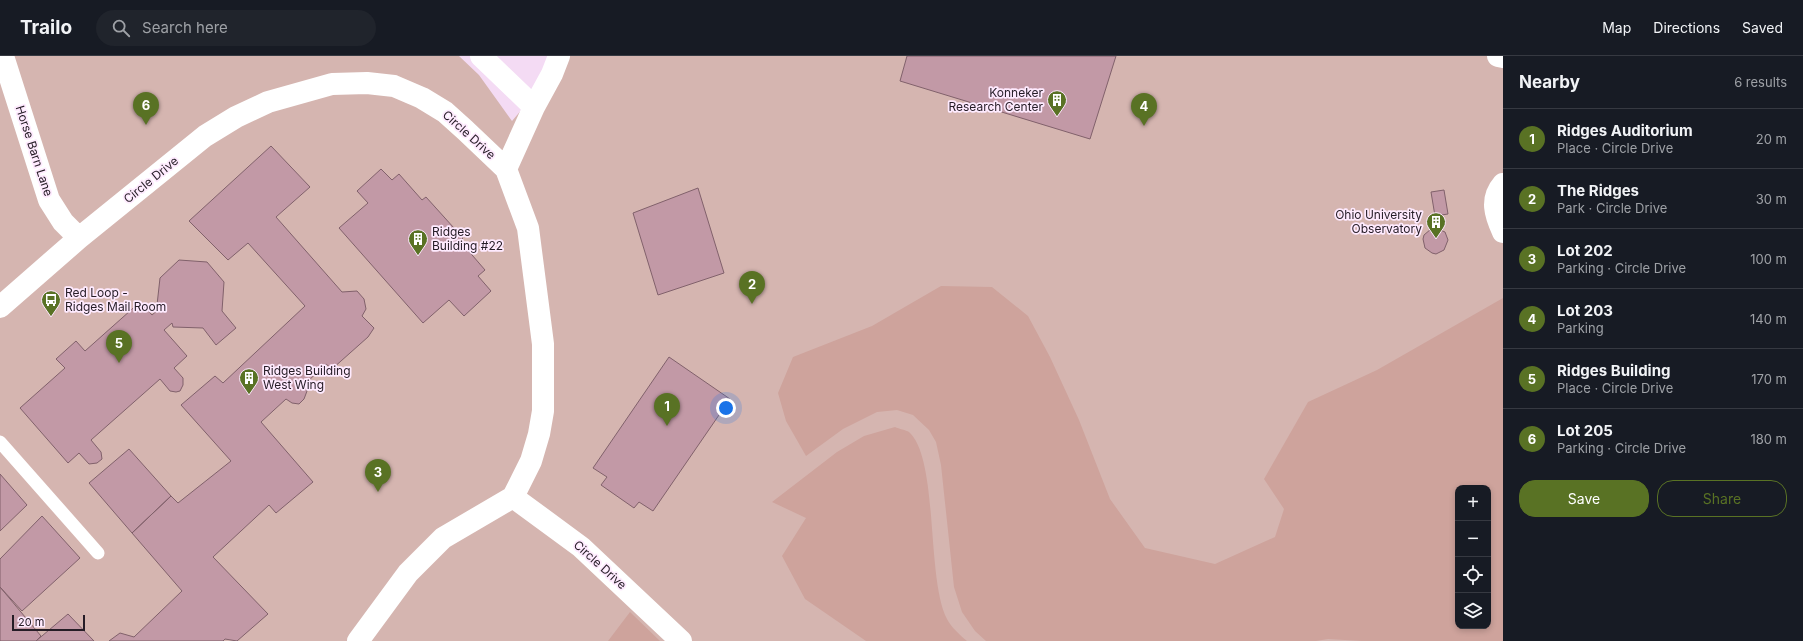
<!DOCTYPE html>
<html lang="en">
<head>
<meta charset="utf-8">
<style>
  body { margin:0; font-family:Inter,sans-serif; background:#20242c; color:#f1f3f6 }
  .controls { position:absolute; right:12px; bottom:12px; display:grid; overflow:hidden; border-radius:8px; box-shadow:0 2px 6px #0003 }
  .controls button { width:36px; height:36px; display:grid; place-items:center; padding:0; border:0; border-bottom:1px solid #363941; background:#171b24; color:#f1f3f6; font:20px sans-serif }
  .scale { position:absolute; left:12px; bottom:10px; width:73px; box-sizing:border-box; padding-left:4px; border:2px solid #251c26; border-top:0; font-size:11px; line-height:14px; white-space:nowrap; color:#251c26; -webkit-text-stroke:3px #feeafe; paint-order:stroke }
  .you { position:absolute; left:726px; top:352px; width:14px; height:14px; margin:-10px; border:3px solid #fff; border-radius:50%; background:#1a73e8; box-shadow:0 0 0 6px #1a73e833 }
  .badge { display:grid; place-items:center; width:26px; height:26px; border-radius:50%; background:#597224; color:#fff; font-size:13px; font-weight:700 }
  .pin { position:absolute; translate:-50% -33px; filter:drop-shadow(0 1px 2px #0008) }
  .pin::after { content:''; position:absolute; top:21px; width:14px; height:12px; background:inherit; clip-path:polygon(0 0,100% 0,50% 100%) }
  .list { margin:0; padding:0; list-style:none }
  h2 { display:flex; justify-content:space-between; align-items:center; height:52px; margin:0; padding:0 16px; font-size:17px }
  h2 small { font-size:13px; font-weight:400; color:#9ea1a6 }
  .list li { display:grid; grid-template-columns:26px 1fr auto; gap:12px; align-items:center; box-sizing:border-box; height:60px; padding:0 16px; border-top:1px solid #363941 }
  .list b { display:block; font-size:15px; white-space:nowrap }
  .list p { margin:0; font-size:13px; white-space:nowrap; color:#9ea1a6 }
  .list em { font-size:13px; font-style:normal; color:#9ea1a6 }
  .actions { display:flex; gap:8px; padding:12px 16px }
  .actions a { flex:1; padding:9px 0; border:1px solid #597224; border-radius:16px; text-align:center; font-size:14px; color:#597224 }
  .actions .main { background:#597224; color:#fff }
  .icon { flex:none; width:22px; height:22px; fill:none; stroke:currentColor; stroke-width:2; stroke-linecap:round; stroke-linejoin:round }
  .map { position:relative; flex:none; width:1503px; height:585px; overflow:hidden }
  header { display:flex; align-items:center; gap:24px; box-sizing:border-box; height:56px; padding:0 20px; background:#171b24; border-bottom:1px solid #363941 }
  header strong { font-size:19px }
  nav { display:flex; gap:22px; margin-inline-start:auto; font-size:14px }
  .search { width:280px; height:36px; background:#20242c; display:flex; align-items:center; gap:10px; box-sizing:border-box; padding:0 14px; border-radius:22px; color:#9ea1a6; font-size:15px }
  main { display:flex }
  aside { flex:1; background:#171b24 }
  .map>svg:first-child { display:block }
  .green { fill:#d5b5b0; fill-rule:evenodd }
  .forest { fill:#cea39c; fill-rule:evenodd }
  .building { fill:#c299a6; stroke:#81616b }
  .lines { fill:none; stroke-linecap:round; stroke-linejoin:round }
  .service { stroke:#fff; stroke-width:13 }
  .minor { stroke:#fff; stroke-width:22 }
  .tertiary { stroke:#fff; stroke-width:22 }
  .labels { text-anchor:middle; stroke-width:3.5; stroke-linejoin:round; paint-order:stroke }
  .poi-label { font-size:12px; fill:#251c26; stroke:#feeafe; text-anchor:start }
  .street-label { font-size:12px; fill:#251c26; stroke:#feeafe }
</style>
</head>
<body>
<header>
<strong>Trailo</strong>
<div class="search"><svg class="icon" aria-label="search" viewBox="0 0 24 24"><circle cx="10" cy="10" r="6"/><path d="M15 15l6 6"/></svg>Search here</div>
<nav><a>Map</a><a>Directions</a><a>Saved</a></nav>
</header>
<main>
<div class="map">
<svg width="1503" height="585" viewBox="0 0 1503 585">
  <rect width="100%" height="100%" fill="#f4dbf4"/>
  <!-- green -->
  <path class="green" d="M 0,0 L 459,0 L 479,19 L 512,65 L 552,18 L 559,0 L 1503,0 L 1503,585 L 0,585 ZM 1458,432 L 1488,432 L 1488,570 L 1458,570 Z"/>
  <!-- forest -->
  <path class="forest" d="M 941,230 L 992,231 L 1028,260 L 1050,301 L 1079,364 L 1110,443 L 1145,492 L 1215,508 L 1275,481 L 1284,453 L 1264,423 L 1308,346 L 1377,314 L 1503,242 L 1503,585 L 1362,585 L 1328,583 L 1316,585 L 986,585 L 975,575 L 962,556 L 954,531 L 941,409 L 936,386 L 929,374 L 913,359 L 897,354 L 877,356 L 843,373 L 806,400 L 786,365 L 778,337 L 793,301 L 872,270 ZM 1458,432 L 1488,432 L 1488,570 L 1458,570 Z
    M 895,371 C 899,373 906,374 909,376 C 939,403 926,522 947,563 C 951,571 960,579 967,585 L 866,585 L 805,543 L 782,500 L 806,462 L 772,446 L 837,396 L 864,380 Z
    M 630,556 L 660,585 L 608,585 Z"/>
  <!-- building -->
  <path class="building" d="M 907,0 L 1116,0 L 1090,83 L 900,25 Z
    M 271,90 L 310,131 L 276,161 L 342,236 L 357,235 L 364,243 L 366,253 L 362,260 L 374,272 L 368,281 L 332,313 L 326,308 L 305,328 L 307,335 L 304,343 L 299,348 L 292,347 L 286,343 L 261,366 L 313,426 L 276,457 L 269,449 L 213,501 L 268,558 L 237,585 L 225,583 L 223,585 L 109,585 L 120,577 L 134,581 L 182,535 L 132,477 L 171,440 L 178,447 L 231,405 L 181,349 L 215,320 L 223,327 L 305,250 L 248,187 L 228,204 L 189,165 Z
    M 381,113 L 392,124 L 399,118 L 422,144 L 426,141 L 463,182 L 460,185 L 485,214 L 478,220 L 491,235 L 464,260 L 449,244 L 423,267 L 339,172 L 368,147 L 357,135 Z
    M 698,132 L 724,217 L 658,239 L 633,157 Z
    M 1444,134 L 1448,158 L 1435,160 L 1431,136 Z
    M 1437,169 L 1438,173 L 1445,176 L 1448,184 L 1444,194 L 1436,198 L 1432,197 L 1425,192 L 1423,183 L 1424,179 L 1431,173 L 1431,170 Z
    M 179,204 L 207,206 L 224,226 L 222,255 L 236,272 L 216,289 L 203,272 L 173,271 L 172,267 L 164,274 L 187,300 L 174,312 L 183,322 L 183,329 L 180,335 L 176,336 L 170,335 L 160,323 L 91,384 L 101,396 L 102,403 L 97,407 L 89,408 L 79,397 L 68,407 L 20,352 L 65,312 L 56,303 L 76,285 L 85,295 L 140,246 L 152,259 L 159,253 L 157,249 L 160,222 Z
    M 669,301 L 730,343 L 653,455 L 639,446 L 634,452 L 601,429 L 607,421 L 593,412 Z
    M 129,393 L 171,440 L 132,477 L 89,427 Z
    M 0,418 L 27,449 L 0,475 Z
    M 42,460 L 80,502 L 22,555 L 0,531 L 0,503 Z
    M 0,531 L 41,580 L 36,585 L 0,585 Z
    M 68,558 L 94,585 L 36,585 Z"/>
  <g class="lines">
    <!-- service -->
    <path class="service" d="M 0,386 L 98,497"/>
    <!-- minor -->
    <path class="minor" d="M 3,0 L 49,144 L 63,166 L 79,182
      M 481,0 L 534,51
      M 1498,0 L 1503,1
      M 506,113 L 534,51 L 552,18 L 559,0
      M 1503,128 C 1490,143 1495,159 1503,176
      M 0,251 L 79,182 L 205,80 L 236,61 L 268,46 L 332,28 L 367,27 L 394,30 L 422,42 L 445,56 L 465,74 L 506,113 L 528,172 L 543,288 L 543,355 L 539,378 L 531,405 L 513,441 L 443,482 L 408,517 L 358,585"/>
    <!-- tertiary -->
    <path class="tertiary" d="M 513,441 L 581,491 L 681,585"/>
  </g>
  <!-- icons -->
  <defs>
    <symbol id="building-pin" viewBox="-11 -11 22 30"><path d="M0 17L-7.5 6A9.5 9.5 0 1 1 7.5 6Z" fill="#597224" stroke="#feeafe"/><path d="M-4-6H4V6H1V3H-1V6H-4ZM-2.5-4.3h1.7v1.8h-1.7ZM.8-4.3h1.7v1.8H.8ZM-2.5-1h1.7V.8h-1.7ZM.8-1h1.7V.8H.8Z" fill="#fff"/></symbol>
    <symbol id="bus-pin" viewBox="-11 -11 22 30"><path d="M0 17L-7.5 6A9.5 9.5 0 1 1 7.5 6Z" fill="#597224" stroke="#feeafe"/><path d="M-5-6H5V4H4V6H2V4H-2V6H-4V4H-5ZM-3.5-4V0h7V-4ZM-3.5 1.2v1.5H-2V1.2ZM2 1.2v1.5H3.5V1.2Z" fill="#fff"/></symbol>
  </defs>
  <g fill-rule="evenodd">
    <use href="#building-pin" x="1046" y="33" width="22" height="30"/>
    <use href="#building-pin" x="1425" y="155" width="22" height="30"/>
    <use href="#building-pin" x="407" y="172" width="22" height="30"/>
    <use href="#bus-pin" x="40" y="233" width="22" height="30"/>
    <use href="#building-pin" x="238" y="311" width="22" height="30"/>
  </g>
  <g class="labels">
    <!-- poi labels -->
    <g class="poi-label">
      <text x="1043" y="41" text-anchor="end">Konneker<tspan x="1043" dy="14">Research Center</tspan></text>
      <text x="1422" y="163" text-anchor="end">Ohio University<tspan x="1422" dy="14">Observatory</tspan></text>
      <text x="432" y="180">Ridges<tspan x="432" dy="14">Building #22</tspan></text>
      <text x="65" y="241">Red Loop -<tspan x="65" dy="14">Ridges Mail Room</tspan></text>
      <text x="263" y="319">Ridges Building<tspan x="263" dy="14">West Wing</tspan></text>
    </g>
    <!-- street labels -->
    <g class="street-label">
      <text transform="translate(469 79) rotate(42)" y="4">Circle Drive</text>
      <text transform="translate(34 95) rotate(72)" y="4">Horse Barn Lane</text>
      <text transform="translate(151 124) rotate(-39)" y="4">Circle Drive</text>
      <text transform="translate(600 509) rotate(42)" y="4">Circle Drive</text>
    </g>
  </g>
</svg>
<div class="controls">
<button>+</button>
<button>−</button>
<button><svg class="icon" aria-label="locate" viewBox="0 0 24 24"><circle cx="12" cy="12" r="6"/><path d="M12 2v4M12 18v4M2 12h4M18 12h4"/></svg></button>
<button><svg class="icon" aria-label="layers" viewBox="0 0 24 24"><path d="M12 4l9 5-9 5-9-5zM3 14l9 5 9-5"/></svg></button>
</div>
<div class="scale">20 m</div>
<div class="you"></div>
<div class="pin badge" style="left:667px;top:370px">1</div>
<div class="pin badge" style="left:752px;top:248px">2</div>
<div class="pin badge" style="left:378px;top:436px">3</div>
<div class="pin badge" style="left:1144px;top:70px">4</div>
<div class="pin badge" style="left:119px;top:307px">5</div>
<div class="pin badge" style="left:146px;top:69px">6</div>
</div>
<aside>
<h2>Nearby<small>6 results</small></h2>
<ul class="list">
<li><span class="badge">1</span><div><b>Ridges Auditorium</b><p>Place · Circle Drive</p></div><em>20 m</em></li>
<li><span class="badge">2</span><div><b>The Ridges</b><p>Park · Circle Drive</p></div><em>30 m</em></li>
<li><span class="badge">3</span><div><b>Lot 202</b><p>Parking · Circle Drive</p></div><em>100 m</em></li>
<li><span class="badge">4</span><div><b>Lot 203</b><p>Parking</p></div><em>140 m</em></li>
<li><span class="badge">5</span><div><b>Ridges Building</b><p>Place · Circle Drive</p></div><em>170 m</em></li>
<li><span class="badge">6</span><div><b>Lot 205</b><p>Parking · Circle Drive</p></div><em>180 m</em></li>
</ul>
<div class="actions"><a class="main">Save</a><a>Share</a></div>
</aside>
</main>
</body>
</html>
